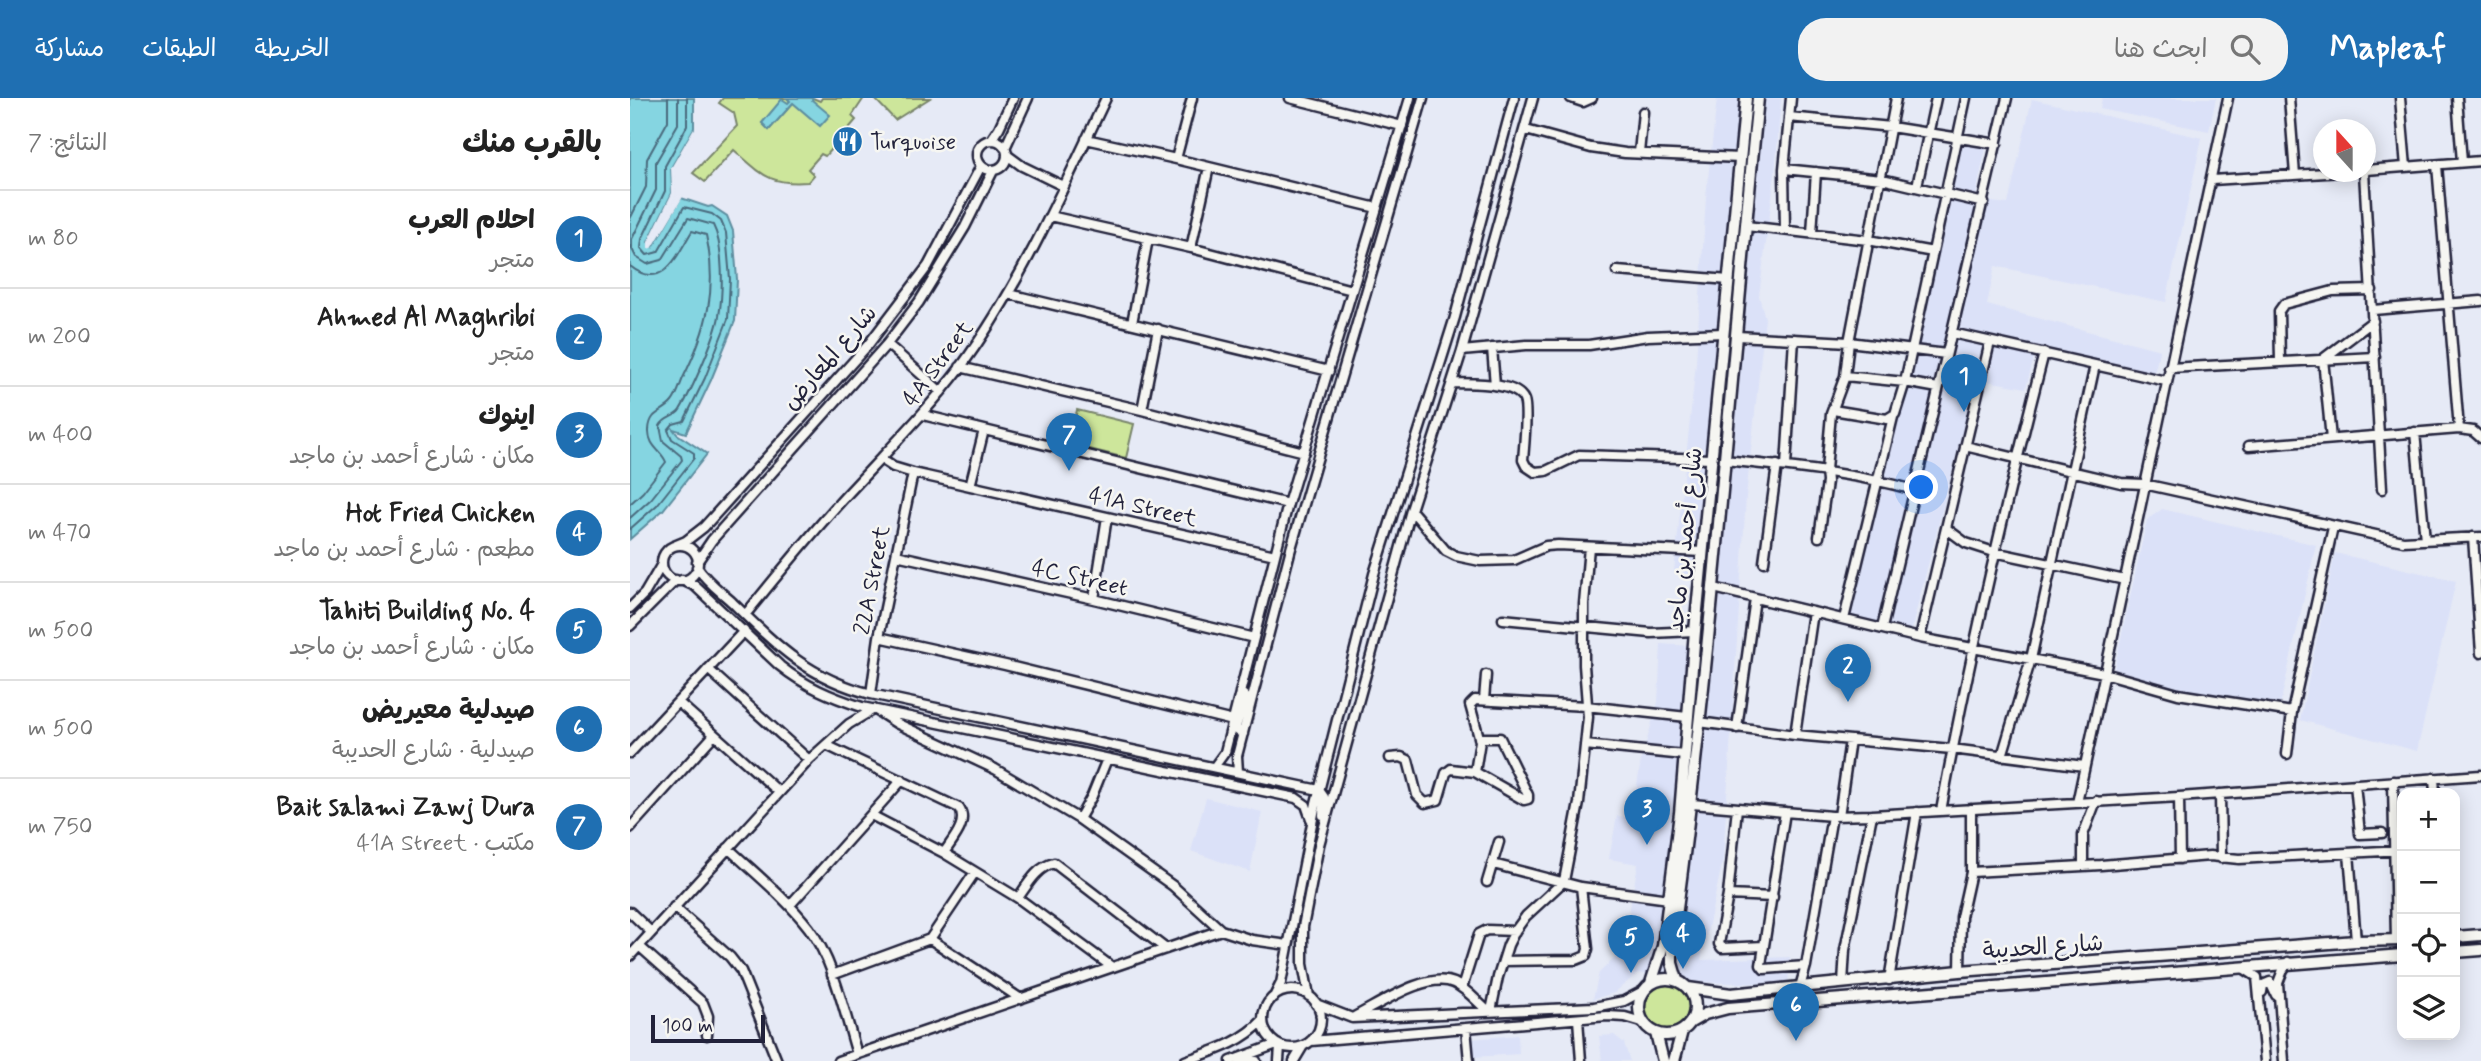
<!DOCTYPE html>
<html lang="ar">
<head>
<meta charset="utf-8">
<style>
  body { margin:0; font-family:Mynerve,"Playpen Sans Arabic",sans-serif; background:#f2f2f2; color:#222; direction:rtl }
  .controls { position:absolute; right:21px; bottom:21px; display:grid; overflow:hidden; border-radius:14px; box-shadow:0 4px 18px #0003 }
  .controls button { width:63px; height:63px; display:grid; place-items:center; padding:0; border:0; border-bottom:2px solid #e0e0e0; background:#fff; color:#222; font:35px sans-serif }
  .compass { position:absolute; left:1683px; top:21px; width:63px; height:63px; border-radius:50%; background:#fff; box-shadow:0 4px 18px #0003; rotate:339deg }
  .scale { position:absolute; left:21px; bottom:18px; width:114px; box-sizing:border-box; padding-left:7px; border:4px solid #22223b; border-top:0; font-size:19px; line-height:24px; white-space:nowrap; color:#22223b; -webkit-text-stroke:5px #f6f6f2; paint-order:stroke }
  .you { position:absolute; left:1292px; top:390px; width:24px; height:24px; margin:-18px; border:5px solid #fff; border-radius:50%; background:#1a73e8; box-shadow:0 0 0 10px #1a73e833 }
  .badge { display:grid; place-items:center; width:46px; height:46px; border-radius:50%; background:#1f6fb2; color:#fff; font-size:23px; font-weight:700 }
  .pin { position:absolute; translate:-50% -58px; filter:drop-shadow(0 2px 4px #0008) }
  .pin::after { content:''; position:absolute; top:37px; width:24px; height:21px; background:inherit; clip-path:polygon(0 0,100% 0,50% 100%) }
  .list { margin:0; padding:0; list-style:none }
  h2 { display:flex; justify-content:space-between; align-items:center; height:91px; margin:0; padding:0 28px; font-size:30px }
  h2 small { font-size:23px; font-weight:400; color:#767676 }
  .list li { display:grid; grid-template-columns:46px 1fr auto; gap:21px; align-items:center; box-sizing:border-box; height:98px; padding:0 28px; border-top:2px solid #e0e0e0 }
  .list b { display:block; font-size:26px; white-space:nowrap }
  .list p { margin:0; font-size:23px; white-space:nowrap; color:#767676 }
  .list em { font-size:23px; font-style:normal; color:#767676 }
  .icon { flex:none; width:38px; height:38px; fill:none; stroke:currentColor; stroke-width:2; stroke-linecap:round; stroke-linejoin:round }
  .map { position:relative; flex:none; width:1851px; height:963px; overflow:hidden; direction:ltr }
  header { display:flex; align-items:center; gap:42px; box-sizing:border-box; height:98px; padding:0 35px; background:#1f6fb2; color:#fff }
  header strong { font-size:33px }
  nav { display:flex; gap:38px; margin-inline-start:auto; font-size:24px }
  .search { width:490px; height:63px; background:#f2f2f2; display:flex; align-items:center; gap:18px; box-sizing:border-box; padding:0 24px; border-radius:28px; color:#767676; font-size:26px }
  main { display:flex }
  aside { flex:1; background:#fff }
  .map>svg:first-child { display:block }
  .built { fill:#dbe1f8 }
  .green { fill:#cde69b; stroke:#78846b; stroke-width:2 }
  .water { fill:#85d5e1; stroke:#5d8d9f; stroke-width:2 }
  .pier { fill:#e6eaf6 }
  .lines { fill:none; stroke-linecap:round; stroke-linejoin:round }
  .shore { stroke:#4a6a7d; stroke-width:2 }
  .minor-casing { stroke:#22223b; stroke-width:13 }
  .major-casing { stroke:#22223b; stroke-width:15 }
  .minor { stroke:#f6f6f2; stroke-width:8 }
  .major { stroke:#f6f6f2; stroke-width:10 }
  .labels { text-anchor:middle; stroke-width:5; stroke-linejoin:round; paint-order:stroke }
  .poi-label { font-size:23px; fill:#22223b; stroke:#f6f6f2; text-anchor:start }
  .street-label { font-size:23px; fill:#22223b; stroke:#f6f6f2 }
</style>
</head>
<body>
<header>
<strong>Mapleaf</strong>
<div class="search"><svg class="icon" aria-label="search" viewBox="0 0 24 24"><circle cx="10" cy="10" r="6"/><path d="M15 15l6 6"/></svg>ابحث هنا</div>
<nav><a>الخريطة</a><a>الطبقات</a><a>مشاركة</a></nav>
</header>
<main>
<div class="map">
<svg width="1851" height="963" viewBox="0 0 1851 963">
  <rect width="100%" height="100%" fill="#e6eaf6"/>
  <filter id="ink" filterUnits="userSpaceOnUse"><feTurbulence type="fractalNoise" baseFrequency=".0143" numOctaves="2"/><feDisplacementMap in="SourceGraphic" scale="14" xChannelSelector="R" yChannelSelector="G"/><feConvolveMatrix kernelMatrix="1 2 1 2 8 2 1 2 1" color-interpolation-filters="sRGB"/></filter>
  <g filter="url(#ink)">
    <!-- built -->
    <path class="built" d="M 1087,0 L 1151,0 L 1145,76 L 1129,198 L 1135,220 L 1116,399 L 1093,762 L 1071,862 L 1160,859 L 1158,886 L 1058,884 L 1008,875 L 984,895 L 963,901 L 969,875 L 992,853 L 1008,766 L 979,761 L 987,718 L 1002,719 L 1011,662 L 1028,604 L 1031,546 L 1077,549 L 1080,483 L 1044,473 L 1066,265 L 1076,99 Z
      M 1472,0 L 1586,0 L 1579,33 L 1470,11 Z
      M 1402,1 L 1572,40 L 1536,204 L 1365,168 L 1357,207 L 1530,252 L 1524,275 L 1407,248 L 1396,290 L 1346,281 L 1280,537 L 1211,519 L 1327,44 L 1356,49 L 1345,102 L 1378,106 Z
      M 1532,411 L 1686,447 L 1649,612 L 1483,576 L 1517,422 Z
      M 1705,455 L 1826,483 L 1787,653 L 1670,622 Z
      M 576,700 L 632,714 L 620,774 L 561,753 Z
      M 888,937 L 889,956 L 843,959 L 841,941 Z
      M 984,937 L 994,945 L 1000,963 L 972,963 L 969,938 Z"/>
    <!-- green -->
    <path class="green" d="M 93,0 L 157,0 L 160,3 L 158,6 L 152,2 L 132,25 L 139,32 L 163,5 L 183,0 L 190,3 L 192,0 L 234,0 L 222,18 L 226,22 L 195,58 L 191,56 L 178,71 L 184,77 L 178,84 C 139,87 133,77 104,52 L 75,84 L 63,75 L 107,28 L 104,15 L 89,5 Z
      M 244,0 L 300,0 L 265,22 Z
      M 447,312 L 504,326 L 496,360 L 439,346 Z
      M1015 909a22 22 0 1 1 44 0a22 22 0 1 1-44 0Z"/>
    <!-- water -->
    <path class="water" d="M 0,0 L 64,0 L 64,30 L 41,70 L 42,95 L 18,144 L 23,149 L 51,100 L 78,109 L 82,108 L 97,118 L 103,133 L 107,181 L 105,223 L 81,282 L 56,335 L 43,331 L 47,336 L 77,356 L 33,412 L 0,441 Z
      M 157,0 L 183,0 L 182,2 L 200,17 L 190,28 L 163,5 L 139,32 L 132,25 L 152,1 L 158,5 L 160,3 Z"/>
    <!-- pier -->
    <path class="pier" d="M 64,30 L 64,37 L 44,71 L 46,96 L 21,145 L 48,98 L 54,97 L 23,149 L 18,151 L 18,144 L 42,95 L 41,70 Z"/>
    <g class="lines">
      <!-- shore -->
      <path class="shore" d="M 0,121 L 16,89 L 17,61 L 38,23 L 38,0
        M 0,168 C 33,195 48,156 62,133 L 76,137 C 88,191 77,232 53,280 C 50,287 47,298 42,304 C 33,315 20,313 19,332 C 18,348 32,353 36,364 L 13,394 L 0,406
        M 0,420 L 21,401 L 52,362 L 51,358 L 33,343 L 30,328 C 35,318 45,320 50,312 C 61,294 86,238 89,218 C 93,194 94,148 83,127 L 58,120 L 32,162 L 17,166 L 6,159 L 2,151 L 2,141 L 26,92 L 26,64 L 48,26 L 48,0
        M 0,431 L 27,407 L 64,360 L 64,355 L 42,341 L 38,332 L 43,326 L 54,323 L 75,280 L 98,221 L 100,181 L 96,135 L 91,123 L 82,116 L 54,109 L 28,154 L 17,157 L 11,150 L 12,141 L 35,93 L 35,68 L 57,28 L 57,0"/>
      <defs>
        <path id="minor" d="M 660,0 L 772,28
          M 941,0 L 953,4 L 962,0
          M 1659,0 L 1665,77
          M 1770,0 L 1776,69
          M 1827,0 L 1832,64
          M 1159,19 L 1261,29 L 1367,46
          M 896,32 L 961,50 L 995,55 L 1110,60
          M 456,41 L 546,61 L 747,110
          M347 57a15 15 0 1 1 30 0a15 15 0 1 1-30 0Z
          M 361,42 L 369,30 L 383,0
          M 375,50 L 398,0
          M 1009,55 L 1013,14
          M 377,57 L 392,68 L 433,88
          M 546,61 L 562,0
          M 1807,67 L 1829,331
          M 1154,71 L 1252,81 L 1354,105
          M 1736,72 L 1851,63
          M 1734,74 L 1752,391
          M 1582,82 L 1712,74
          M 1287,88 L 1306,0
          M 420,118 L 561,150 L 722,192
          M 1116,128 L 1238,142 L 1303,154
          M 1155,132 L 1154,71 L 1161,0
          M 1182,135 L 1186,74
          M 561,150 L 579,69
          M 987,173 L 1099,182
          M 379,196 L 699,273
          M 1743,212 L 1851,203
          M 502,225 L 518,141
          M 1322,235 L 1536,283
          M 1107,238 L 1219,244 L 1316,256
          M 257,246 L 311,294
          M 862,250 L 865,287
          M 832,253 L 896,247 L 959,247 L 1018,238 L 1093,235
          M 1650,264 L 1649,213 L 1654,206 L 1703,193 L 1742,192
          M 330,269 L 512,312 L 674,354
          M 1539,270 L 1745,259
          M 1215,278 L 1275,284 L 1308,290
          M 822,285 C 840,286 886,283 894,302 C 898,312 894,349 893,362 L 896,368 L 905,374 L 916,373 L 949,357 L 1082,361
          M 512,312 L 528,231
          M 1203,312 L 1257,321 L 1265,316 L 1275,284 L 1336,0
          M 293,317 L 658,406
          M 1785,334 L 1795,442
          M 1701,341 L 1693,261 L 1743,223
          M 1335,348 L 1491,385 L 1514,386 L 1773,443 L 1851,439
          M 1619,348 L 1829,331 L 1843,333 L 1851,340
          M 251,361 L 263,369 L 283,375 L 645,457
          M 1094,362 C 1158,369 1221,374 1284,392
          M 1156,368 L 1164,241
          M 340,388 L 354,332
          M 781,412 L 816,453 L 826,458 L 850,463 L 884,462 L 916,448 L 928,447 L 1073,454
          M 1317,431 L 1336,445 L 1364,454 L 1495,482
          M 1189,439 L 1197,384 L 1196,372 L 1201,316 L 1215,278 L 1219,244 L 1266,0
          M 1843,439 L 1851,555
          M32 465a18 18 0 1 1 36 0a18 18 0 1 1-36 0Z
          M 44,448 L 56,443 L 74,429 L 238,247 L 298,168 L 351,68
          M 266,457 L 464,501 L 624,540
          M 67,464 L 82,442 L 257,246 L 289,204 L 335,129 L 363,73
          M 1134,464 L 1147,367
          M 67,469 C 76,483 90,493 102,504 C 147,548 178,580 241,596 L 689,692 L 694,699 L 693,717
          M 52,482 L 65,488 L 150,568 C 175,588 201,599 232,609 L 666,700 L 676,707 L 681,721
          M 1084,490 L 1290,540 L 1474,575 L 1548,596 L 1662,614
          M 464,501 L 477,419
          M 0,510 L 15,495 L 32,466
          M 115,517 C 151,473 186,429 225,388 C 261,349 298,312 330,270 C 391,187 432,92 476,0
          M 873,521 L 1021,535 L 1065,533
          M 1214,521 L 1263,319
          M 0,528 L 46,482
          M 1252,530 L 1377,0
          M 249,539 L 375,567 L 603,623
          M 1290,540 L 1360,244
          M 78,571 L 179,662
          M 610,594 L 615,598 L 606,629 L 608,633 L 613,636
          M 241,596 L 249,539 L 283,375
          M 854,602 L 856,577
          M 48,604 L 149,694
          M 1069,624 L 1165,637 L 1322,651 L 1454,668
          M 1107,630 L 1125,500
          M 1165,637 L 1183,514
          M 196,647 L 329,710 C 339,725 322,742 314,755
          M 955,647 L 1054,657
          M 0,655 L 114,533
          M 1657,656 L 1662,614 L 1703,429
          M 1372,658 L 1401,561 L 1465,267
          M 760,660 L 771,659 L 778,662 L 787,697 L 795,705 L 808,702 L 816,675 L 821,671 L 845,674 L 894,702 L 898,701 L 898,697 L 870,640 L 849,640
          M 584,669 L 595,654 L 658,406 L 780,0
          M 608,674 L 607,658 L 660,454 L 793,0
          M 845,674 L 850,643 L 840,607 L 845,602 L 956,608 L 1057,619
          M 1804,680 L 1805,695
          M 1763,683 L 1766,843
          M 1725,686 L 1730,736 L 1752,735
          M 1590,696 L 1591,760
          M 1549,699 L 1550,761
          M 1447,705 L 1598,0
          M 1062,706 L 1202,718 L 1242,717 L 1549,699 L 1851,677
          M 1107,710 L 1098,797 L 1089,846 L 1092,850 L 1134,848
          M 1311,713 C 1339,559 1375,407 1414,255
          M 1155,714 L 1131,867 L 1134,871 L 1176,868
          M 241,717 L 314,755 L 388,800 L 482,869
          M 1209,718 L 1220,642
          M 449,721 L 462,698 L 477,661
          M 0,730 L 84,637
          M 98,750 C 126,776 156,800 179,830 C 204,863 215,917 227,956
          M 1719,755 L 1726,843
          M 863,766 L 951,789 L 1039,801
          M 1453,768 L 1453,737 L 1466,703
          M 1341,774 L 1471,767 L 1580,758 L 1609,761 L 1772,752
          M 857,784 L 869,744
          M 1098,797 L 1143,799
          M 388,800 C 398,786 407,769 424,765 L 536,851
          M 160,807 L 272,682
          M 44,809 L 100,859 L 111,873 L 147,963
          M 0,814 L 21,834
          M 300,841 L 391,901
          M 9,848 L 73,905 L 78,918 L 77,937
          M 0,858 L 179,662 L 219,626 L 244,611 L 266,625 L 365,671 L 449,721 L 543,788 L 591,832 L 622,842 L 658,847
          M 873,863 L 946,862 L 956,858 L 958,851 L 951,789
          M 1613,870 L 1627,879 L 1635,963
          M 1330,873 L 1331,819 L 1341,774 L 1341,711
          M 202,877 L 300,841 L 345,774
          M 1259,882 L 1287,714
          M 1213,885 L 1215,852 L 1242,717
          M 1170,889 L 1176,868 L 1202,718
          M 832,890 L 849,836 L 857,832 L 885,833
          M633 921a29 29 0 1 1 58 0a29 29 0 1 1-58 0Z
          M 1632,894 L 1633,887 L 1640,884 L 1646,897
          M 679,898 L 673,866 L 673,829 L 689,747 L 781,412 L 832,253 L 903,0
          M 644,899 L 651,885 L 686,705 L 744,476 L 825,219 L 884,0
          M 686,906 L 722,920 L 964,909 L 994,903 L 1013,893
          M 861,913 L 868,879 L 878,847 L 885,833 L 896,818 L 934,783 L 949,705 L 958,619 L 954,567 L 954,506 L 959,449
          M 724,919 C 750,906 797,873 824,885 C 837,891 847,904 858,913
          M 948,921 L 951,963
          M 836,930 L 839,963
          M 681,943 L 977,918 L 995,919 L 1012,924
          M 607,962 L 626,963
          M 208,963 L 591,832
          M 555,963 C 583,953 612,945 633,922
          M 601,963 L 647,946
          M 649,963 L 650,948
          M 664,963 L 673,948
          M 1654,963 L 1648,885 L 1653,872 L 1658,864"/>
        <path id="major" d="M 1825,839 L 1851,837
          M 1825,854 L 1851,852
          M1009 909a28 28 0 1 1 56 0a28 28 0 1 1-56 0Z
          M 1047,882 L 1042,865 L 1042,848 C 1081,567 1100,283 1128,0
          M 1021,885 L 1033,848 L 1050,715 L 1065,533 L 1116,0
          M 1058,890 L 1101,896 L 1330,873 L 1726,843 L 1772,842
          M 1061,924 L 1075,916 L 1098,910 L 1772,857
          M 1026,935 L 1033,963
          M 1044,963 L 1052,933"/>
      </defs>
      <!-- minor casing -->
      <use href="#minor" class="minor-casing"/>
      <!-- major casing -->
      <use href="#major" class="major-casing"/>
      <!-- minor -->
      <use href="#minor" class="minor"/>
      <!-- major -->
      <use href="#major" class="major"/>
    </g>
  </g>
  <!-- icons -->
  <defs>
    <symbol id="restaurant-disc" viewBox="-11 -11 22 22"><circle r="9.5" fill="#1f6fb2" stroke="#f6f6f2"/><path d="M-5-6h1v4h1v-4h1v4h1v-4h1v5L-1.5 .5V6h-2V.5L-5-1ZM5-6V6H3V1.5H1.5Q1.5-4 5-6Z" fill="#fff"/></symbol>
  </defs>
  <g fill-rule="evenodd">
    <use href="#restaurant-disc" x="200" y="26" width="35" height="35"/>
  </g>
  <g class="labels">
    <!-- poi labels -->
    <g class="poi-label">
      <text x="240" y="51">Turquoise</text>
    </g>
    <!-- street labels -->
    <g class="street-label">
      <text transform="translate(199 259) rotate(-49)" y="8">شارع المعارض</text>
      <text transform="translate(307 265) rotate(-53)" y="8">4A Street</text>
      <text transform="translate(513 408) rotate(13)" y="8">41A Street</text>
      <text transform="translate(1054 442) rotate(-84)" y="8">شارع أحمد بن ماجد</text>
      <text transform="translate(450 479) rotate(13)" y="8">4C Street</text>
      <text transform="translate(241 482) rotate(-79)" y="8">22A Street</text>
      <text transform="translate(1413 848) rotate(-4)" y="8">شارع الحديبة</text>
    </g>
  </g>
</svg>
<div class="controls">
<button>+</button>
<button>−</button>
<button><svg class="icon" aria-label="locate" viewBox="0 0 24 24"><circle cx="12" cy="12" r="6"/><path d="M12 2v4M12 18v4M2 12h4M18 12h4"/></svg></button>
<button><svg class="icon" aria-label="layers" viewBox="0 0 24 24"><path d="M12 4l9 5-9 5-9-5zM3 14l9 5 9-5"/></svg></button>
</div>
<svg class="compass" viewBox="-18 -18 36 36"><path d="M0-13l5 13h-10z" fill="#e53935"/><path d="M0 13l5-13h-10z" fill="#767676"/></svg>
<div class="scale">100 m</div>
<div class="you"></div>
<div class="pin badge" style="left:1334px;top:314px">1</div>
<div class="pin badge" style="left:1218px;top:604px">2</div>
<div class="pin badge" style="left:1017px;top:747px">3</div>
<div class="pin badge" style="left:1053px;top:871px">4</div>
<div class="pin badge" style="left:1001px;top:875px">5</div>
<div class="pin badge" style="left:1166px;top:943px">6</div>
<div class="pin badge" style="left:439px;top:373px">7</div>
</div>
<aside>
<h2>بالقرب منك<small>النتائج: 7</small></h2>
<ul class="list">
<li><span class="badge">1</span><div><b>احلام العرب</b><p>متجر</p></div><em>80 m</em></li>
<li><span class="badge">2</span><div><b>Ahmed Al Maghribi</b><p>متجر</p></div><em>200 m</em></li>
<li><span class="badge">3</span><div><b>اينوك</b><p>مكان · شارع أحمد بن ماجد</p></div><em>400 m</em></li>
<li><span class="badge">4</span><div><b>Hot Fried Chicken</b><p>مطعم · شارع أحمد بن ماجد</p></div><em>470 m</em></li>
<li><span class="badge">5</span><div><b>Tahiti Building No. 4</b><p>مكان · شارع أحمد بن ماجد</p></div><em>500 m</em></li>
<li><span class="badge">6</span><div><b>صيدلية معيريض</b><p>صيدلية · شارع الحديبة</p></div><em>500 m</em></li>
<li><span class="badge">7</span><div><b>Bait salami Zawj Dura</b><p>مكتب · 41A Street</p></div><em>750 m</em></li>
</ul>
</aside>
</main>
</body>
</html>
